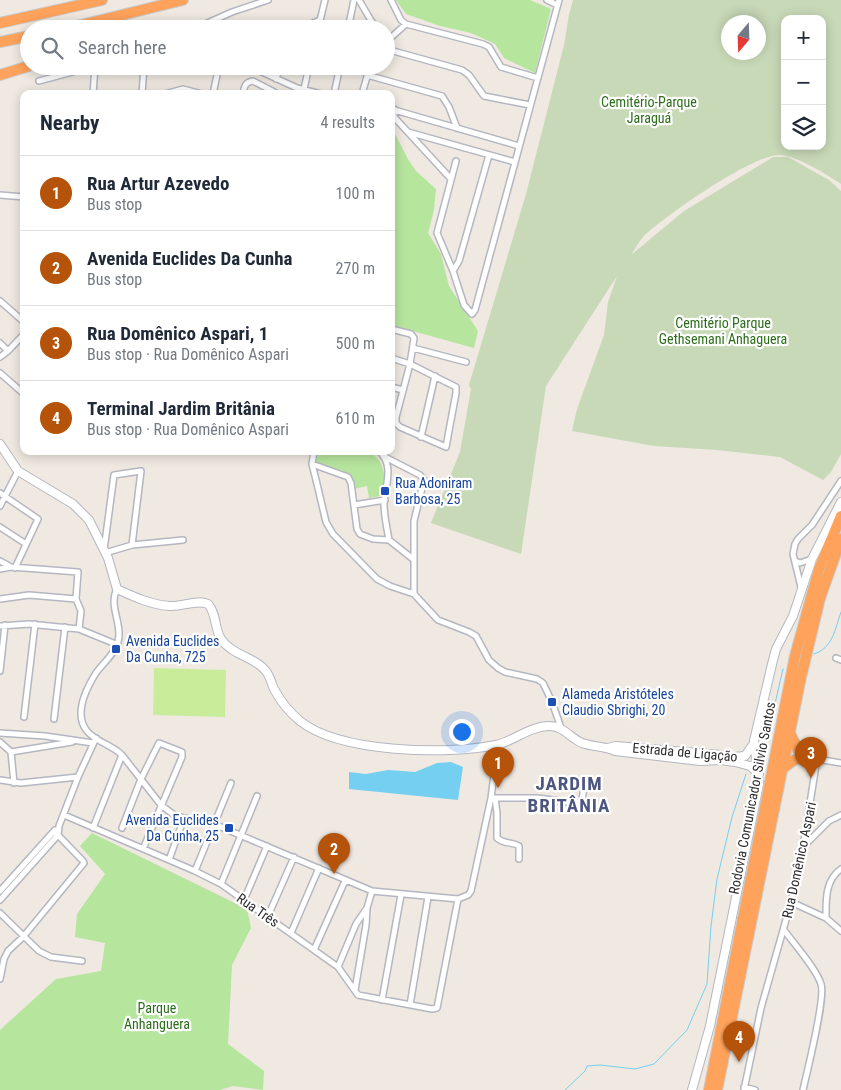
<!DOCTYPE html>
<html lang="en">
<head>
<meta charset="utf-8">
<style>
  body { margin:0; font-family:"Roboto Condensed",sans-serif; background:#f2f2f3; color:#1f2937 }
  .controls { position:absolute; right:15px; top:15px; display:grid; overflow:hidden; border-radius:10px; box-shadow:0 2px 12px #0003 }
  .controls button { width:45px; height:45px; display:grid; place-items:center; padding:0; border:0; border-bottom:1px solid #e0e1e3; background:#fff; color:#1f2937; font:25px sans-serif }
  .compass { position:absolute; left:721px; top:15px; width:45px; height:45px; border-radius:50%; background:#fff; box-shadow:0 2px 12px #0003; rotate:199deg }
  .you { position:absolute; left:461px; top:731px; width:18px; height:18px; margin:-12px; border:4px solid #fff; border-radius:50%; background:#1a73e8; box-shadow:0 0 0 8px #1a73e833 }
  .badge { display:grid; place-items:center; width:32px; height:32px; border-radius:50%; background:#b45309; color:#fff; font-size:16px; font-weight:700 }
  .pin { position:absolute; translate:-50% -41px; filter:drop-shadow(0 1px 2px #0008) }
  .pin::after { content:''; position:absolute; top:26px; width:18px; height:15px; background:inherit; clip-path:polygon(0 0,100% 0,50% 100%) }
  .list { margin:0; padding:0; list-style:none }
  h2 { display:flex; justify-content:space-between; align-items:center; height:65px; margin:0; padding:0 20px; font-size:21px }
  h2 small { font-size:16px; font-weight:400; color:#747a83 }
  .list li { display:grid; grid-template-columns:32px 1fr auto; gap:15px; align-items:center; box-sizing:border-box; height:75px; padding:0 20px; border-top:1px solid #e0e1e3 }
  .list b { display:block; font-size:19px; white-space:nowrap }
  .list p { margin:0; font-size:16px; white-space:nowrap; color:#747a83 }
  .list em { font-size:16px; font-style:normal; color:#747a83 }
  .icon { flex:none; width:28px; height:28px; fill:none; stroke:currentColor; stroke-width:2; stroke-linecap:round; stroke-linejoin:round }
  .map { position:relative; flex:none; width:841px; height:1090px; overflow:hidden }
  .search { position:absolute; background:#fff; box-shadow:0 2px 12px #0003; left:20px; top:20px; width:375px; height:55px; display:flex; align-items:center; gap:12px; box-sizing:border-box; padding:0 18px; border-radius:28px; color:#747a83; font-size:19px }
  .panel { position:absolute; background:#fff; box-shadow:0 2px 12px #0003; left:20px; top:90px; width:375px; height:365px; border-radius:10px }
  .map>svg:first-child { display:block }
  .green { fill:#b6e59e }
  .cemetery { fill:#c8d9b8; fill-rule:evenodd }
  .pitch { fill:#c9ec9a }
  .water { fill:#75cff0 }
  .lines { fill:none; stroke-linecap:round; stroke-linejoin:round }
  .stream { stroke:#75cff0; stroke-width:1 }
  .minor-casing { stroke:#b4b7c1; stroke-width:8 }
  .secondary-casing { stroke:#b4b7c1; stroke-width:10 }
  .motorway-casing { stroke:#c9c9c9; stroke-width:12 }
  .minor { stroke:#fff; stroke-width:5 }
  .secondary { stroke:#fff; stroke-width:8 }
  .motorway { stroke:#ffa35c; stroke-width:10 }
  .transit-dot { fill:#1a4fb4; stroke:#fff; stroke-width:2 }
  .labels { text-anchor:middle; stroke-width:4.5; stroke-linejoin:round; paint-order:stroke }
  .park-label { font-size:14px; fill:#2c6e1b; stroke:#fff }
  .transit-label { font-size:14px; fill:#164399; stroke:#fff; text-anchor:start }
  .street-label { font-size:14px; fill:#2e2e2e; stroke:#fff }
  .district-label { font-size:19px; font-weight:bold; letter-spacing:1px; fill:#4d5680; stroke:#fff }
</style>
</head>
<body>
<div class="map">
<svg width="841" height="1090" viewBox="0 0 841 1090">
  <rect width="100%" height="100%" fill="#efe9e1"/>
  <!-- green -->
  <path class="green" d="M 396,0 L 530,0 L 551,9 L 535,73 L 504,58 L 495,44 L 471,33 L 440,26 L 406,14 Z
    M 391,126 L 408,159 L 416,171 L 436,189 L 434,210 L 428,233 L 441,254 L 449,286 L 478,331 L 474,348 L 391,325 Z
    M 317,451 C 327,451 362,449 369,452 C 385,460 386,478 383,494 L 380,496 L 369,498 L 367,486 L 354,489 L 350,474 L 316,462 Z
    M 92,833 L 247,909 L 251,928 L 232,965 L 228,1044 L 264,1071 L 263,1090 L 233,1086 L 220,1090 L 0,1090 L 0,1030 L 56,979 L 101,971 L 105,943 L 75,937 L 77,914 L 105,874 L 80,846 Z"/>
  <!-- cemetery -->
  <path class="cemetery" d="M 573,0 L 841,0 L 841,184 C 828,175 795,155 780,155 C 753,154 668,214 646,234 C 640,239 636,248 631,255 L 684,211 L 773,157 L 788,157 L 829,180 L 841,191 L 841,454 L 831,472 L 823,480 L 780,457 L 717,450 L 654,446 L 572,431 L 577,409 L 604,335 L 608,302 L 617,276 L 546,386 L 521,554 L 431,523 L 460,452 L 471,389 L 469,385 L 526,194 L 564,45 L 569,15 ZM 785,19 L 822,19 L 822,146 L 785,146 ZM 728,22 L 758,22 L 758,52 L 728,52 Z"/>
  <!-- pitch -->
  <path class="pitch" d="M 154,668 L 226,670 L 225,717 L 153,715 Z"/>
  <!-- water -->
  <path class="water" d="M 451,762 L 463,767 L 458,800 L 349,789 L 349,772 L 366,774 L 388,770 L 415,772 L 437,763 Z"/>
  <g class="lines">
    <!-- stream -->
    <path class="stream" d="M 814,654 C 833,648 835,629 841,612
      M 764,751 L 783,669
      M 565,1090 L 585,1071 L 587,1066 L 600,1065 L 635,1069 L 654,1064 L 687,1030 L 707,984 L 711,926 L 717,879 L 732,817 L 746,774"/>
    <defs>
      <path id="minor" d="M 359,0 L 376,29
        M 391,0 L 401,20 L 406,24 L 483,44 L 489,47 L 501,67 L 538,78
        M 547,0 L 557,5
        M 194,29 L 232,12 L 268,0
        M 300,29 L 320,20
        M 318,29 L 325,0
        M 348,29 L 354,0
        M 386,42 L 406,24
        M 386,49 L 462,70 L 469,75 L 484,96 L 530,105
        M 249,66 L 297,88 L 321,94
        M 367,75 L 442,96 L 449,107 L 457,128
        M 276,79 L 280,66
        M 39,81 L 80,70 L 120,66
        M 93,94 L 95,67
        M 142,94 L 144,66
        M 165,94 L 183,89 L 202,94
        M 213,94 L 217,75 L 217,66
        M 243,94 C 244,87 245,82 253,81 L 278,94
        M 303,94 L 309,66
        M 334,94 L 340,66
        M 362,94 L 370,66
        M 391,109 L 519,146
        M 394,109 L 394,117 L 451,179
        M 408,132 L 515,162
        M 456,161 L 437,233 L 453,271 L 464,305 L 472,314 L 475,310 L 559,0
        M 0,195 L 24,197
        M 453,271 L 459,261 L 489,155
        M 0,301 L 24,322
        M 391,329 L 411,334 L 414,338 L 410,364 L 396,417 L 396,423 L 400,427 L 446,447 L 456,393 L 456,387 L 410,364 L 391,358
        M 0,343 L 8,351
        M 413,348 L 466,362
        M 0,357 L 8,351 L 24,334
        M 0,373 L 24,394
        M 391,387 L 403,390
        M 421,437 L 435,376
        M 314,451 L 312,464 L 317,484 L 326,522 L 333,534 L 377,579 L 390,586 L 414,594 L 438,620 L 469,632 L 476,636 L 489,660 L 498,668 L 505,672 L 537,679 L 543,683 L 552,702 L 561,728
        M 379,451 C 395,466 385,485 384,504 C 384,516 387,528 389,540
        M 383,456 L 420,475 L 424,480 L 414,521 L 414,594
        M 312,464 L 348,477 L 351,483 L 357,529 L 360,534 L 373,539 L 389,540 L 413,559
        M 0,493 L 38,519 L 15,568
        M 354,505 L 385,500
        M 0,506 L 18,471
        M 0,527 L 26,544
        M 104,550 L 114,475 L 141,471 L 132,545 L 183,540
        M 105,553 L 132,545
        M 0,561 L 11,567
        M 795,561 L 800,563 L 812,559
        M 0,569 L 11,567 L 78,572 L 76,599 L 81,611 L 79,629
        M 801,587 L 793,554 L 795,544 L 798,539 L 812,525 L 841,481
        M 117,589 C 108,606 123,624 118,642 C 115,654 103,663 96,673 C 86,689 73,714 87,731 C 96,742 112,745 122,755 L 161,805 L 174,815 L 184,818 L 214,824 L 372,891 L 458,899 L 468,895 L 471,891 L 491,798 L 498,744
        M 0,599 L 29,595 L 76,599
        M 0,626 L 29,624 L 79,629 L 118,645
        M 836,658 L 841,660
        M 0,671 L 5,625
        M 24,717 L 35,624
        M 54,719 L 65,627
        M 0,733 L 45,736 L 93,743
        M 0,742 L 11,752 L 72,742
        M 11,752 L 14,783
        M 805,757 L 841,763
        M 0,780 L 21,783 L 78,777
        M 491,798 L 537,798 L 575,803 L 582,800 L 584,787
        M 495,798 L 497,813 L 497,838 C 505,845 511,841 519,846 L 519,859
        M 64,815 L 195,871 L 221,884 L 338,967 L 358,995 L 432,1009 L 437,1008 L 458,899
        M 93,828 L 122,755
        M 122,828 L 141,779 L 159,743 L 182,752 L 182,757 L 143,849
        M 803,847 L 829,821 L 841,815
        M 169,860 L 184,818
        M 195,871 L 231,783
        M 221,884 L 257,796
        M 0,891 L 55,830
        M 0,900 L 58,835 L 59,826 L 78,777 L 96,738
        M 244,900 L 267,846
        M 791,902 L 826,918 L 841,931
        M 0,913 L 39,951 L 51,957 L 82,961
        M 268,916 L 294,857
        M 826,918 C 826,900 825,880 841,869
        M 784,930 C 794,944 816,968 821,984 C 826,997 807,1072 803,1090
        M 291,933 L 319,868
        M 314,950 L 345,881
        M 338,967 L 356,924 L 367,908 L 372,891
        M 0,979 L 4,959 L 8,951 L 23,937 L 84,863 L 83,861 L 54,831
        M 355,990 L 366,925 L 367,908
        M 382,1000 L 401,895
        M 410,1005 L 428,897
        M 744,1087 L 755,1090
        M 744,1090 L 761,1008 L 791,902 L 803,847 L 817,759"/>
      <path id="secondary" d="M 0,444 L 18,471 L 73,504 L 89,520 L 108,558 L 117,589 C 134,597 152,605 170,606 C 183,607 196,599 208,604 C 217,614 214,628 221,639 C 232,655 252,656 264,669 C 270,674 271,683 274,689 C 281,702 289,712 300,721 C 340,753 447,755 496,745 C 514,741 530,726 549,726 C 564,726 570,738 582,743 C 593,747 605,746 615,751 L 700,761 L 720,760 L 735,762 L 750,766 L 759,774
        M 608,748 L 616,746 L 721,755
        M 733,757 L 745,756 L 754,743
        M 692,1090 L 710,1026 L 759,784 L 754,741 L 773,660 L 776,649 L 793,616 L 812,559 L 841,502"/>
      <path id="motorway" d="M 0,23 L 102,0
        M 65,29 L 183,0
        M 0,42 L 29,36
        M 0,75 L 29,66
        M 782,769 L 794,760 L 805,757 L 798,750 L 790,733
        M 709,1090 L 795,656 L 819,569 L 841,516
        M 717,1090 L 801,677 L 820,598 L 841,539"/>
    </defs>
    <!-- minor casing -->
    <use href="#minor" class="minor-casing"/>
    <!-- secondary casing -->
    <use href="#secondary" class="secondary-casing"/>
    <!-- motorway casing -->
    <use href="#motorway" class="motorway-casing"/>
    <!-- minor -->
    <use href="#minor" class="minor"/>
    <!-- secondary -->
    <use href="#secondary" class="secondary"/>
    <!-- motorway -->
    <use href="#motorway" class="motorway"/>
  </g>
  <!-- markers -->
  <g class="transit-dot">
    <rect x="380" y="486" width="10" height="10" rx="2.5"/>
    <rect x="111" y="644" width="10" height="10" rx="2.5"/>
    <rect x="547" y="697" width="10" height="10" rx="2.5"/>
    <rect x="224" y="823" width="10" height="10" rx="2.5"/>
  </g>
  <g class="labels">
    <!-- park labels -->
    <g class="park-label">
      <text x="649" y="107">Cemitério-Parque<tspan x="649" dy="16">Jaraguá</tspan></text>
      <text x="723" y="328">Cemitério Parque<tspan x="723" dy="16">Gethsemani Anhaguera</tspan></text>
      <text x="157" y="1013">Parque<tspan x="157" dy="16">Anhanguera</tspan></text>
    </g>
    <!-- transit labels -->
    <g class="transit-label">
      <text x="395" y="488">Rua Adoniram<tspan x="395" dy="16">Barbosa, 25</tspan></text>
      <text x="126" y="646">Avenida Euclides<tspan x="126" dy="16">Da Cunha, 725</tspan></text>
      <text x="562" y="699">Alameda Aristóteles<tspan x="562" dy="16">Claudio Sbrighi, 20</tspan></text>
      <text x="219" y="825" text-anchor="end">Avenida Euclides<tspan x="219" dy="16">Da Cunha, 25</tspan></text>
    </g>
    <!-- street labels -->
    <g class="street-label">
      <text transform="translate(685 752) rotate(5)" y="5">Estrada de Ligação</text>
      <text transform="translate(752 798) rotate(-79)" y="5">Rodovia Comunicador Silvio Santos</text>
      <text transform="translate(799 860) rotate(-78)" y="5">Rua Domênico Aspari</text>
      <text transform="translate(258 910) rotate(35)" y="5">Rua Três</text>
    </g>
    <!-- district labels -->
    <g class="district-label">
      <text x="569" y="790">JARDIM<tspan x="569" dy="22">BRITÂNIA</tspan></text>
    </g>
  </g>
</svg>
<div class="controls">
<button>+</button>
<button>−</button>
<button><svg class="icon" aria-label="layers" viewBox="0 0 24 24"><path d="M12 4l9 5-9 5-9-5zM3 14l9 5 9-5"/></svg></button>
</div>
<svg class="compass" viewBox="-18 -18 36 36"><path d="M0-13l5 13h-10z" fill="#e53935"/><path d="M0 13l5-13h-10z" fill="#747a83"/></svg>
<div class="you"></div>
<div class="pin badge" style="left:498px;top:788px">1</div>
<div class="pin badge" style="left:334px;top:874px">2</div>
<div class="pin badge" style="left:811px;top:778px">3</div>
<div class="pin badge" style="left:739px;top:1062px">4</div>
<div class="search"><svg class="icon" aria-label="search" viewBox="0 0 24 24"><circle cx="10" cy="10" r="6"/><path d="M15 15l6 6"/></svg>Search here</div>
<section class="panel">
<h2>Nearby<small>4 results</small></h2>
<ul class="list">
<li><span class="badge">1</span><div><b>Rua Artur Azevedo</b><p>Bus stop</p></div><em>100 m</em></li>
<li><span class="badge">2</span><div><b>Avenida Euclides Da Cunha</b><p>Bus stop</p></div><em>270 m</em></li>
<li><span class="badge">3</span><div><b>Rua Domênico Aspari, 1</b><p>Bus stop · Rua Domênico Aspari</p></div><em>500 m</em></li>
<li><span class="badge">4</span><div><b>Terminal Jardim Britânia</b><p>Bus stop · Rua Domênico Aspari</p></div><em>610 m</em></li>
</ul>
</section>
</div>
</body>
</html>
